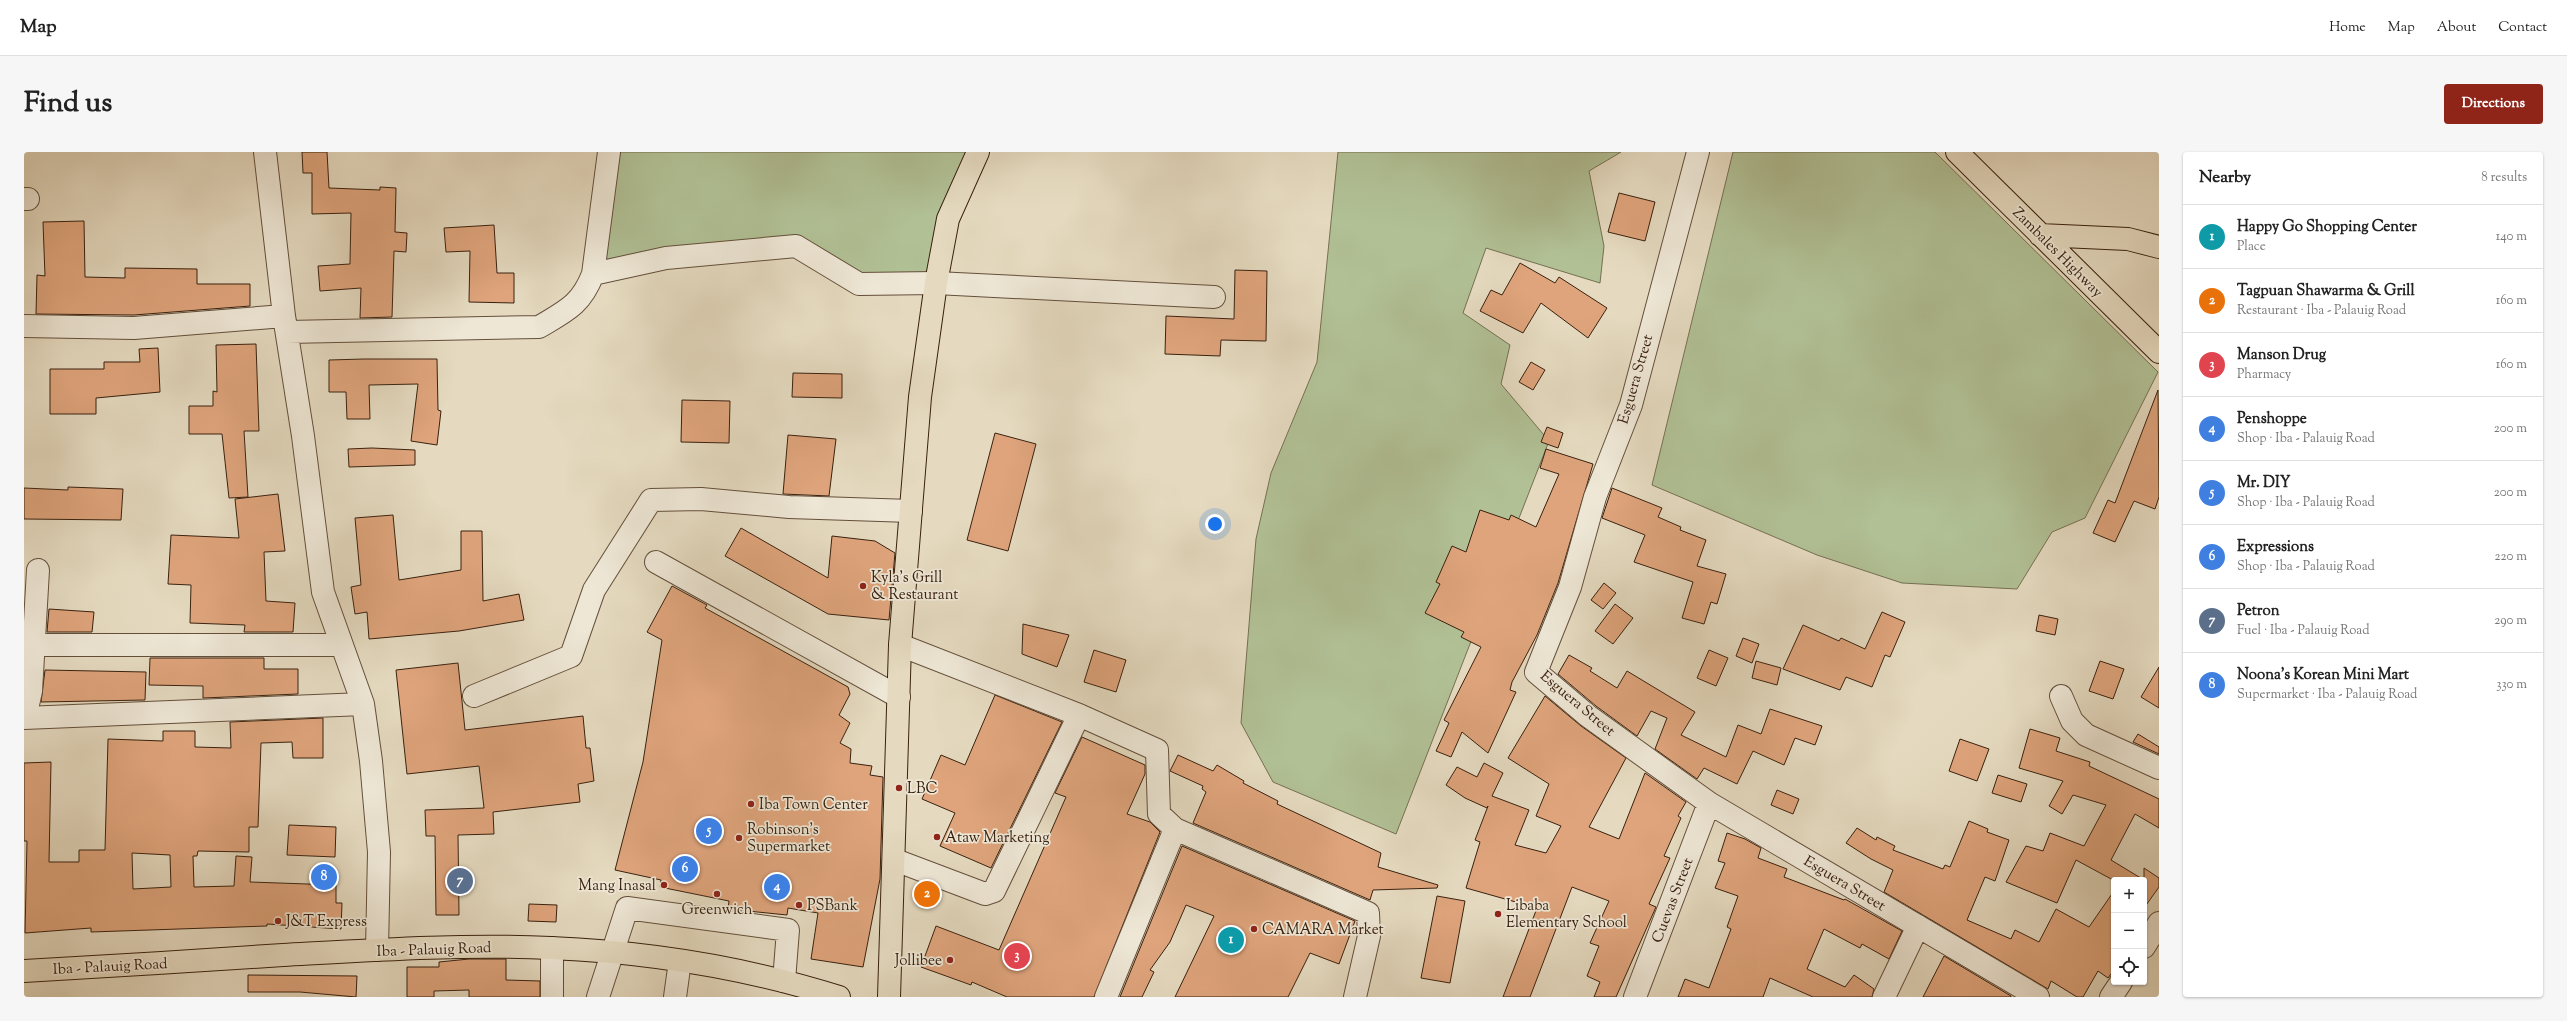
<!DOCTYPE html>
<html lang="en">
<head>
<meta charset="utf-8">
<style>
  body { margin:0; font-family:"Sorts Mill Goudy",serif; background:#f6f6f6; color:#222 }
  .controls { position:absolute; right:12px; bottom:12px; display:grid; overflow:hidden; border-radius:4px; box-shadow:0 1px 3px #0004 }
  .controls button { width:36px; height:36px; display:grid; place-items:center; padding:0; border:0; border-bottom:1px solid #e0e0e0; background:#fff; color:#222; font:20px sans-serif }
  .you { position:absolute; left:1191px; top:372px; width:14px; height:14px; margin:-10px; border:3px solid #fff; border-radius:50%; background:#1a73e8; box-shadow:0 0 0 6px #1a73e833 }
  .badge { display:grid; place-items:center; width:26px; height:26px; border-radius:50%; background:#8f2418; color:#fff; font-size:13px; font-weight:700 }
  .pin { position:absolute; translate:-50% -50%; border:2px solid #fff; box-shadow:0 1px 4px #0006 }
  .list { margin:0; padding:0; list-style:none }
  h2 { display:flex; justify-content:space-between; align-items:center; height:52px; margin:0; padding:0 16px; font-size:17px }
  h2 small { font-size:13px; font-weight:400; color:#767676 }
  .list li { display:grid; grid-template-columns:26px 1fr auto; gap:12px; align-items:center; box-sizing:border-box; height:64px; padding:0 16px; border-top:1px solid #e0e0e0 }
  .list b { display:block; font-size:15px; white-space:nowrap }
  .list p { margin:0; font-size:13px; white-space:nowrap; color:#767676 }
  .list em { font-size:13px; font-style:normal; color:#767676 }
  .icon { flex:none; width:22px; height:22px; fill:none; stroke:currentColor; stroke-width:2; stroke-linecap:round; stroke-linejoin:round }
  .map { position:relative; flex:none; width:2135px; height:845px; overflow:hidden; border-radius:4px }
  header { display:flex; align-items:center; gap:24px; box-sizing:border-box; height:56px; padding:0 20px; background:#fff; border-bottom:1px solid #e0e0e0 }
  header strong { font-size:19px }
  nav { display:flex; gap:22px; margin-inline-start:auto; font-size:14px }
  .intro { display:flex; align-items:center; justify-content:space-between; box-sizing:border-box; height:96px; padding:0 24px }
  h1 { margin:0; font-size:28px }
  .button { padding:10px 18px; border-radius:4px; background:#8f2418; color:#fff; font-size:14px; font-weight:700 }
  main { display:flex; gap:24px; padding:0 24px }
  aside { flex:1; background:#fff; border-radius:4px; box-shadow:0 1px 3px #0004 }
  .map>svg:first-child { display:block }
  .green { fill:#b1c095; stroke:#757052 }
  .building { fill:#dfa47c; stroke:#39210f; fill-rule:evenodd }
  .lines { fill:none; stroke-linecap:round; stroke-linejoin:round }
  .minor-casing { stroke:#644f3b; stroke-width:24 }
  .major-casing { stroke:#39210f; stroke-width:24 }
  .minor { stroke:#eee7d6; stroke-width:22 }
  .major { stroke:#e5dac0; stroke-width:22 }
  .poi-dot { fill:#8f2418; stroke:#eee7d6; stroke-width:1.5 }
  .labels { text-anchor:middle; stroke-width:3.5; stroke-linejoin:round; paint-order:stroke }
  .street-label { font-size:15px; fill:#39210f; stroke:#eee7d6 }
  .poi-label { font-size:15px; fill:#39210f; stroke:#eee7d6; text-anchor:start }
</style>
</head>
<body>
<header>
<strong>Map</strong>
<nav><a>Home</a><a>Map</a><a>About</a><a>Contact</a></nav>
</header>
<div class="intro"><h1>Find us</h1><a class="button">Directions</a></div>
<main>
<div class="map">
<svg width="2135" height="845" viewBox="0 0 2135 845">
  <rect width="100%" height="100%" fill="#e5dac0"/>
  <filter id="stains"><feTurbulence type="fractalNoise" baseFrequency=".005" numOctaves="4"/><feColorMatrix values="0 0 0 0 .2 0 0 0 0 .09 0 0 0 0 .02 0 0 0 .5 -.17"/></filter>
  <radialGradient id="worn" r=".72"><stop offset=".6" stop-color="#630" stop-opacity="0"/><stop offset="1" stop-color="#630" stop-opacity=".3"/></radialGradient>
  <!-- green -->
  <path class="green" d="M 582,0 L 954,0 L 912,131 L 835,132 L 772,94 L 569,122 Z
    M 1314,0 L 1597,0 L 1565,19 L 1580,94 L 1576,131 L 1462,96 L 1439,161 L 1486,193 L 1477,232 L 1525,289 L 1372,682 L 1249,630 L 1217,571 L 1232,387 L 1247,321 L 1293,210 Z
    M 1709,0 L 1911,0 L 2134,220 L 2061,366 L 2028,380 L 1993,437 L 1878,431 L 1793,403 L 1628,333 Z"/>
  <!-- building -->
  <path class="building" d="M 278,0 L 303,0 L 305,36 L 356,38 L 356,35 L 372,36 L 371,80 L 383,81 L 382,100 L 370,99 L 368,165 L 336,166 L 337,136 L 296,139 L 294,114 L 326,112 L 327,61 L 288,62 L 288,21 L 279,21 Z
    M 1595,41 L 1631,50 L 1621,89 L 1584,80 Z
    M 60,69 L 61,125 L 101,126 L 101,116 L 173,117 L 173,132 L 226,132 L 226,154 L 110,163 L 12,162 L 13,123 L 21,124 L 19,70 Z
    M 470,73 L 473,121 L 490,121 L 490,151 L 445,150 L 446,99 L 422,100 L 420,76 Z
    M 1496,111 L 1531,131 L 1535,125 L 1583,156 L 1564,186 L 1517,151 L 1499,181 L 1456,159 L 1467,138 L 1478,143 Z
    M 1211,118 L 1243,119 L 1242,189 L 1197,188 L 1196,204 L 1141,202 L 1142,164 L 1210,167 Z
    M 232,192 L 235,279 L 220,279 L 224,345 L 205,346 L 198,282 L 165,282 L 165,254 L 189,254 L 189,239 L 193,240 L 192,193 Z
    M 134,196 L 136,240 L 72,246 L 72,262 L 26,262 L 26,217 L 80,217 L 80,210 L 116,210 L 115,197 Z
    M 340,207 L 413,207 L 414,258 L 417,259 L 413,293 L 387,289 L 394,232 L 345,233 L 346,267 L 323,267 L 322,240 L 305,240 L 305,208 Z
    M 1507,210 L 1521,218 L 1509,238 L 1495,230 Z
    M 769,221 L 818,222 L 818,246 L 768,245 Z
    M 2134,238 L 2135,345 L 2131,357 L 2110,349 L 2091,390 L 2069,381 L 2084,348 L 2091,351 Z
    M 658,248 L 706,249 L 705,291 L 657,290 Z
    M 1523,275 L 1539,281 L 1534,296 L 1517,290 Z
    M 971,281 L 1012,292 L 984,399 L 943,388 Z
    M 764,283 L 812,287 L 805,344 L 759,342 Z
    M 348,296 L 391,298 L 391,313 L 325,315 L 324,297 Z
    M 1522,297 L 1569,312 L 1534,431 L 1513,483 L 1488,530 L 1486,538 L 1492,540 L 1464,601 L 1438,580 L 1427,605 L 1412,599 L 1425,571 L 1420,568 L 1457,495 L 1437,485 L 1440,480 L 1401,461 L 1416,432 L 1412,430 L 1428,394 L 1442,400 L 1456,358 L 1485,368 L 1487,363 L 1512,375 L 1535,322 L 1516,316 Z
    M 44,335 L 99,337 L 97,368 L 0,367 L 0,336 L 44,338 Z
    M 1588,336 L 1638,356 L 1634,365 L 1657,375 L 1656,378 L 1682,388 L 1673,414 L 1702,422 L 1693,452 L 1687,450 L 1680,472 L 1658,466 L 1669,430 L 1610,410 L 1621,383 L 1578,366 Z
    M 254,342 L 261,399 L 240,400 L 242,449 L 271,451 L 269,480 L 220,480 L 221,473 L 166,471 L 167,433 L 144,432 L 147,383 L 215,386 L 211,347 Z
    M 369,363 L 375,428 L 437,418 L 437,379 L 458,379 L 459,449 L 495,442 L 500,468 L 435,479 L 345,487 L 343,460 L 331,462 L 327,435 L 337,433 L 331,366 Z
    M 717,376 L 804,426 L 808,384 L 851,389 L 871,401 L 865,468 L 804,462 L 701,404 Z
    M 1580,431 L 1592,441 L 1579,457 L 1567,448 Z
    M 648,434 L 683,453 L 681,456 L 824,535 L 826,542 L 815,563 L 826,571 L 816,591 L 827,597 L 826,611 L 848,614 L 846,623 L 859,625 L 856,727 L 839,815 L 787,807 L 794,761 L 764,756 L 763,763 L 704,757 L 705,749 L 636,735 L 637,728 L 591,718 L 619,610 L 638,488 L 623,480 Z
    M 1591,452 L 1609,466 L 1589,492 L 1571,479 Z
    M 25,457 L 70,460 L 68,480 L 23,480 Z
    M 1858,460 L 1881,470 L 1866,505 L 1861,503 L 1848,535 L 1822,525 L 1816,538 L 1759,517 L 1779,473 L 1815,489 L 1817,486 L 1841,497 Z
    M 2015,463 L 2034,467 L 2031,483 L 2012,479 Z
    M 999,472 L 1045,483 L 1033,515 L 998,502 Z
    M 1719,486 L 1735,492 L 1728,511 L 1712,504 Z
    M 1070,498 L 1102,508 L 1092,540 L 1060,530 Z
    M 1685,498 L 1704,506 L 1692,534 L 1673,526 Z
    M 1545,503 L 1568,516 L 1566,519 L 1593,536 L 1603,519 L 1671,560 L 1657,583 L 1702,605 L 1714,573 L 1737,582 L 1746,557 L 1798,574 L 1791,593 L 1771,586 L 1760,613 L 1729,599 L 1713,632 L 1680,616 L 1673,627 L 1631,597 L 1643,566 L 1627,559 L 1613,584 L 1572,554 L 1534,522 Z
    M 126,506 L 240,506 L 240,517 L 274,517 L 274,542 L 179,546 L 179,534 L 125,533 Z
    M 1732,509 L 1757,516 L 1753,533 L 1728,526 Z
    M 2076,509 L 2100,517 L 2089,547 L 2065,539 Z
    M 434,511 L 441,578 L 559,564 L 562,596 L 566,596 L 570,629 L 554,632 L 556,650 L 469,660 L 470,682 L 434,683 L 435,763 L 412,763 L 411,684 L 402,684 L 401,658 L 460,656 L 455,614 L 383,622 L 372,518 Z
    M 2135,515 L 2135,556 L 2117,545 Z
    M 21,518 L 122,520 L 121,548 L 17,550 Z
    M 971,543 L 1038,570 L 967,716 L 916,694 L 931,661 L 898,647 L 917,603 L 941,613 Z
    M 1521,544 L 1557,574 L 1602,606 L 1565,675 L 1595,687 L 1621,621 L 1662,650 L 1654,664 L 1657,666 L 1640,704 L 1646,706 L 1625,752 L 1632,755 L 1592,845 L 1570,845 L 1576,830 L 1563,824 L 1575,794 L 1566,791 L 1585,749 L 1548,735 L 1506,845 L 1479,845 L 1513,756 L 1442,736 L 1456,690 L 1451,688 L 1464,654 L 1463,656 L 1441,646 L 1422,633 L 1433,615 L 1453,625 L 1460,611 L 1479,621 L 1468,644 L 1505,658 L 1491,693 L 1522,701 L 1537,674 L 1512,664 L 1525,632 L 1484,606 Z
    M 299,566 L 299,606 L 269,606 L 268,590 L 237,591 L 234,675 L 225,675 L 225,700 L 174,699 L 173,704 L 169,704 L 170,735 L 210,734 L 212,704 L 228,705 L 226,730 L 312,733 L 312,751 L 318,751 L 317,777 L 243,772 L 243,774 L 67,780 L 67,776 L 1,781 L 3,689 L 0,689 L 0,611 L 27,610 L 25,710 L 55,710 L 55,698 L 81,698 L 84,587 L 139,589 L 139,579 L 171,579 L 171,595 L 207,596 L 206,570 ZM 108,701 L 146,703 L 147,735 L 109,737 Z
    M 2006,577 L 2036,586 L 2032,599 L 2066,610 L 2065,614 L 2135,647 L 2135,676 L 2111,662 L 2087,708 L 2120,728 L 2120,716 L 2135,726 L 2135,735 L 2120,756 L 2120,728 L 2089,728 L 2052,708 L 2033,751 L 1982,730 L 2002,694 L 2019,699 L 2026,681 L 2060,694 L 2082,653 L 2049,643 L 2038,662 L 2025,654 L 2039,629 L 1995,616 Z
    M 2114,582 L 2135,595 L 2135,602 L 2109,590 Z
    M 1058,585 L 1121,613 L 1121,622 L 1103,662 L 1126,670 L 1136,680 L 1070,845 L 983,845 L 948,830 L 947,833 L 897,815 L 912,774 L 975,798 L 1042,645 L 1031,641 Z
    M 1936,587 L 1965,597 L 1953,629 L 1925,619 Z
    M 1154,603 L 1189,619 L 1193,613 L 1220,629 L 1219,631 L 1254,649 L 1253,652 L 1357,701 L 1354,715 L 1414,733 L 1413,736 L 1349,738 L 1346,748 L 1169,671 L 1182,640 L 1178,637 L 1179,634 L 1146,619 Z
    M 1974,623 L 2003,632 L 1997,650 L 1968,641 Z
    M 1753,638 L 1775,647 L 1769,662 L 1747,653 Z
    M 1945,669 L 1964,677 L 1963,680 L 1985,688 L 1971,729 L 1961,725 L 1943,768 L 1987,787 L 1991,778 L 2015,790 L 2032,757 L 2065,775 L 2090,739 L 2090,818 L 2084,826 L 2074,819 L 2059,845 L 2053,845 L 2027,829 L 2024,837 L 1860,740 L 1869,718 L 1847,707 L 1822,691 L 1833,676 L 1852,688 L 1853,685 L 1871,694 L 1869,698 L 1919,717 L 1921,713 L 1926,715 Z
    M 265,673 L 312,675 L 311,705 L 263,703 Z
    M 1703,681 L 1721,687 L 1737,696 L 1734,706 L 1763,717 L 1760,725 L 1820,748 L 1821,747 L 1878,779 L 1865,807 L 1838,792 L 1836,796 L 1800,777 L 1783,817 L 1821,835 L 1830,823 L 1850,837 L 1848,845 L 1789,845 L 1746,826 L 1739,845 L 1654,845 L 1661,827 L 1685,836 L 1707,777 L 1703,775 L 1714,744 L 1691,736 L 1701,711 L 1694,709 Z
    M 1158,694 L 1331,769 L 1315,812 L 1286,801 L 1264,845 L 1151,845 L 1190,764 L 1162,753 L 1146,790 L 1126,818 L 1130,820 L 1118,845 L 1096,845 Z
    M 1413,744 L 1441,749 L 1426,831 L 1397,826 Z
    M 505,752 L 533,753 L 532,770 L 504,769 Z
    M 1920,804 L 1987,844 L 1987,845 L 1899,845 Z
    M 445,807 L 482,807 L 482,828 L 516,829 L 516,845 L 445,845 L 445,838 L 410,839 L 410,845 L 383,845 L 383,815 L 415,815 L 415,810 Z
    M 224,823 L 333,824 L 332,845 L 276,840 L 224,840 Z"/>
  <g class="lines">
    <defs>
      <path id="minor" d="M 241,0 L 260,164 L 279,284 L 299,440 L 339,552 L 347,609 L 355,700 L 353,798
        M 1674,0 L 1607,253 L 1571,345 L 1546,435 L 1512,520 L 1564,564 L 1685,651 L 2014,845
        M 0,47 L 4,47
        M 569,122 L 642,106 L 772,94 L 835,132 L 912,131 L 1190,145
        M 0,174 L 110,176 L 260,164
        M 263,180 L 515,175 C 542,159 557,153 569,122 L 585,0
        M 632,410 L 875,545
        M 0,493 L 317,493
        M 876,493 L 1055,563 L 1133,598 L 1135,662 L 1151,677 L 1344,761 L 1345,784 L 1331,845
        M 450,544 L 547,504 L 570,438 L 627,348 L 677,347 L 765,355 L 887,359
        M 2037,544 L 2048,569 L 2062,583 L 2135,616
        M 0,566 L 339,552
        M 1,566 L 7,539 L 14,418
        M 871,708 L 961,742 L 970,739 L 1055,563
        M 2120,795 L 2135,771
        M 528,845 L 528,796
        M 574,845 L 603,756 L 764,778 L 760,829
        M 651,845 L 656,809
        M 1082,845 L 1151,677
        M 1611,845 L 1685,651
        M 1860,845 L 1894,774
        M 2087,845 L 2097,830"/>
      <path id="major" d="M 1933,0 L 2135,200
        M 2016,83 L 2104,87 L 2135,95
        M 0,819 C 86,814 173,809 259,803 C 349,798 438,792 527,796 C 624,800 723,816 815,845
        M 865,845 L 876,493 L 896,245 L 912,131 L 924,67 L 954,0"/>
    </defs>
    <!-- minor casing -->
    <use href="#minor" class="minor-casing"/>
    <!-- major casing -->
    <use href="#major" class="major-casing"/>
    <!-- minor -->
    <use href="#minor" class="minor"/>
    <!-- major -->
    <use href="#major" class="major"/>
  </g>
  <!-- markers -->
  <g class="poi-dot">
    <circle cx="839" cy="434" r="4"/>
    <circle cx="875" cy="636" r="4"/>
    <circle cx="727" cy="652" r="4"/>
    <circle cx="913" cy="685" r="4"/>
    <circle cx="715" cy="686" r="4"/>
    <circle cx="640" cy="733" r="4"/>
    <circle cx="693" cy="742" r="4"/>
    <circle cx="775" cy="753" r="4"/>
    <circle cx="1474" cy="762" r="4"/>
    <circle cx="254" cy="769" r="4"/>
    <circle cx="1230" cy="777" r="4"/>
    <circle cx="926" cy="808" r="4"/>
  </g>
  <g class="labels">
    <!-- street labels -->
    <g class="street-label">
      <text transform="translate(2034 100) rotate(45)" y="5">Zambales Highway</text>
      <text transform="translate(1611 227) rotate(-74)" y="5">Esguera Street</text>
      <text transform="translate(1554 551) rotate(40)" y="5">Esguera Street</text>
      <text transform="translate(1821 731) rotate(31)" y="5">Esguera Street</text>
      <text transform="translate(1648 748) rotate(-69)" y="5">Cuevas Street</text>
      <text transform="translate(410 797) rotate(-2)" y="5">Iba - Palauig Road</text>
      <text transform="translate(86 814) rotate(-3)" y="5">Iba - Palauig Road</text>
    </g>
    <!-- poi labels -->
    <g class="poi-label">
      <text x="847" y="430">Kyla's Grill<tspan x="847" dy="17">&amp; Restaurant</tspan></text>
      <text x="883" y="641">LBC</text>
      <text x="735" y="657">Iba Town Center</text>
      <text x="723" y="682">Robinson's<tspan x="723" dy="17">Supermarket</tspan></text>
      <text x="921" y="690">Ataw Marketing</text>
      <text x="632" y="738" text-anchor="end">Mang Inasal</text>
      <text x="783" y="758">PSBank</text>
      <text x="1482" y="758">Libaba<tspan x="1482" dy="17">Elementary School</tspan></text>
      <text x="693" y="762" text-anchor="middle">Greenwich</text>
      <text x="262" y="774">J&amp;T Express</text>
      <text x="1238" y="782">CAMARA Market</text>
      <text x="918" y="813" text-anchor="end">Jollibee</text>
    </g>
  </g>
  <rect width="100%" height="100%" filter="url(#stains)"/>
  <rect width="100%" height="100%" fill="url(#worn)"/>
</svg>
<div class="controls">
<button>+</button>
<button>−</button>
<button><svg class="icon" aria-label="locate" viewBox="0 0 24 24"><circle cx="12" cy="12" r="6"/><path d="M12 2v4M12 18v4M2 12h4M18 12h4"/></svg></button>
</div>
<div class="you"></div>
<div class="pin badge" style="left:1207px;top:788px;background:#0f9aa8">1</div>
<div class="pin badge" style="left:903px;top:742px;background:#e8710a">2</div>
<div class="pin badge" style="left:993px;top:804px;background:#e0444e">3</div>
<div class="pin badge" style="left:753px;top:735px;background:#3f7fe0">4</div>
<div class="pin badge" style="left:685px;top:679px;background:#3f7fe0">5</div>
<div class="pin badge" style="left:661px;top:717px;background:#3f7fe0">6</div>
<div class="pin badge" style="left:436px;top:729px;background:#5c6f8a">7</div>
<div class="pin badge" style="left:300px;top:725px;background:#3f7fe0">8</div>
</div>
<aside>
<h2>Nearby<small>8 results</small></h2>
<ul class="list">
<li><span class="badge" style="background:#0f9aa8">1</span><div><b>Happy Go Shopping Center</b><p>Place</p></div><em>140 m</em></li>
<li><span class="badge" style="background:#e8710a">2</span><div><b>Tagpuan Shawarma &amp; Grill</b><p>Restaurant · Iba - Palauig Road</p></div><em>160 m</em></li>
<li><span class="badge" style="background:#e0444e">3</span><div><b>Manson Drug</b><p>Pharmacy</p></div><em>160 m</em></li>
<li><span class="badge" style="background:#3f7fe0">4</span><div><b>Penshoppe</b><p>Shop · Iba - Palauig Road</p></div><em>200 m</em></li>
<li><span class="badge" style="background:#3f7fe0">5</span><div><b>Mr. DIY</b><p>Shop · Iba - Palauig Road</p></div><em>200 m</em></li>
<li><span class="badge" style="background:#3f7fe0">6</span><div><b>Expressions</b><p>Shop · Iba - Palauig Road</p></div><em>220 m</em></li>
<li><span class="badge" style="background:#5c6f8a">7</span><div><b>Petron</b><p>Fuel · Iba - Palauig Road</p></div><em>290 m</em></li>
<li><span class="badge" style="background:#3f7fe0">8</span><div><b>Noona's Korean Mini Mart</b><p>Supermarket · Iba - Palauig Road</p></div><em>330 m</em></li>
</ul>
</aside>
</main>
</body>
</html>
